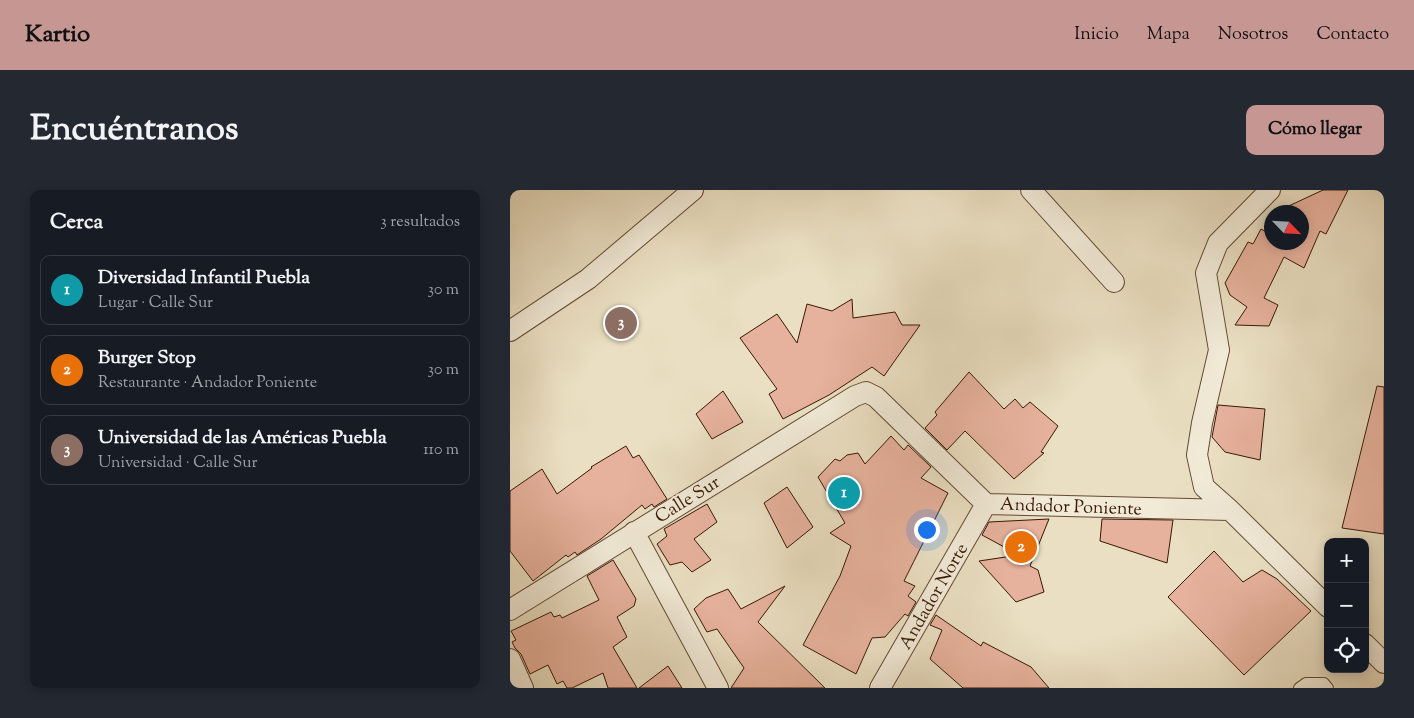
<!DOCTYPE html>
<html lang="es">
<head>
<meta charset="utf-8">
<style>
  body { margin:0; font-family:"Sorts Mill Goudy",serif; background:#242831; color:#f1f3f6 }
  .controls { position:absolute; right:15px; bottom:15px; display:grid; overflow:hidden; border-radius:10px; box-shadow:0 2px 12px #0003 }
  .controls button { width:45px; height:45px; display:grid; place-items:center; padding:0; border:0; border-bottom:1px solid #363941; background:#171b24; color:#f1f3f6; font:25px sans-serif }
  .compass { position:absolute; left:754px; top:15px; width:45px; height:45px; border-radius:50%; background:#171b24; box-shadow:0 2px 12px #0003; rotate:115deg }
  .you { position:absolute; left:416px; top:339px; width:18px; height:18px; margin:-12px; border:4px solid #fff; border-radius:50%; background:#1a73e8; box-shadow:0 0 0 8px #1a73e833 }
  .badge { display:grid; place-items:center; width:32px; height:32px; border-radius:50%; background:#c59692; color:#fff; font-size:16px; font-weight:700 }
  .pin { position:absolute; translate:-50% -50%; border:2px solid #fff; box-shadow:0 1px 5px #0006 }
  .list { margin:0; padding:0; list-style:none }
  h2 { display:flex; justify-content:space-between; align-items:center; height:65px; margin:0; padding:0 20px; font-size:21px }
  h2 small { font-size:16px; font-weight:400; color:#9ea1a6 }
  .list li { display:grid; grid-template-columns:32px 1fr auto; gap:15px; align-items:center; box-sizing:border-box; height:70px; margin:0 10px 10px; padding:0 10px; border:1px solid #363941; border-radius:10px }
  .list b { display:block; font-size:19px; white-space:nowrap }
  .list p { margin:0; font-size:16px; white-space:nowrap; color:#9ea1a6 }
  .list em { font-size:16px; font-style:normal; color:#9ea1a6 }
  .icon { flex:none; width:28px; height:28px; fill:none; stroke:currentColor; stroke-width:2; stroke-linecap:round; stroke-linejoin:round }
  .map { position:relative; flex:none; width:874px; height:498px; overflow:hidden; border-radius:10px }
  header { display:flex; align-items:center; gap:30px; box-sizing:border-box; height:70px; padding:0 25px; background:#c59692; color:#111 }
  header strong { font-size:24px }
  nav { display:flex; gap:28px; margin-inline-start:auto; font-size:18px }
  .intro { display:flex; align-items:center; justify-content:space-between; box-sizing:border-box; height:120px; padding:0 30px }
  h1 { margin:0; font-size:35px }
  .button { padding:12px 22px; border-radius:10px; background:#c59692; color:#111; font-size:18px; font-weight:700 }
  main { display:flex; gap:30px; padding:0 30px }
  aside { flex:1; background:#171b24; border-radius:10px; box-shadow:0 2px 12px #0003 }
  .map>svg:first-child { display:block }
  .building { fill:#e7b29d; stroke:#381804 }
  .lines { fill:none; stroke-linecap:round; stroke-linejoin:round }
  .service-casing { stroke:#644a34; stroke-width:12 }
  .minor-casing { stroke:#644a34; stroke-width:22 }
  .service { stroke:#f1ead7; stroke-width:10 }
  .minor { stroke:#f1ead7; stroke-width:20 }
  .labels { text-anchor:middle; stroke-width:4; stroke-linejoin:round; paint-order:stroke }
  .street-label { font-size:18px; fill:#381804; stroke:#f1ead7 }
</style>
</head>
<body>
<header>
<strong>Kartio</strong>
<nav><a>Inicio</a><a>Mapa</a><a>Nosotros</a><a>Contacto</a></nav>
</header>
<div class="intro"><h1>Encuéntranos</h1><a class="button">Cómo llegar</a></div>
<main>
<aside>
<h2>Cerca<small>3 resultados</small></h2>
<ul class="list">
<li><span class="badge" style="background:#0f9aa8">1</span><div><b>Diversidad Infantil Puebla</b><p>Lugar · Calle Sur</p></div><em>30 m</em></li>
<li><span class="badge" style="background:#e8710a">2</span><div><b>Burger Stop</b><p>Restaurante · Andador Poniente</p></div><em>30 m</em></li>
<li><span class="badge" style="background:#8d6e63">3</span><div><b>Universidad de las Américas Puebla</b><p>Universidad · Calle Sur</p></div><em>110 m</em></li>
</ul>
</aside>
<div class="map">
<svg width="874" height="498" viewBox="0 0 874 498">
  <rect width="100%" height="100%" fill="#eadfc2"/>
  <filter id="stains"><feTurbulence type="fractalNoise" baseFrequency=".004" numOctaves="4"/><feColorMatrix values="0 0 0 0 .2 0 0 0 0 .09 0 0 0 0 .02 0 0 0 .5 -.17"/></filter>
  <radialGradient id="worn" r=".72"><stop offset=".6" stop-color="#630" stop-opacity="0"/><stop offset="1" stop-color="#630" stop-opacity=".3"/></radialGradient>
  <!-- building -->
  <path class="building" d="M 813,0 L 838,0 L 816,44 L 810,41 L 794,78 L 774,67 L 754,108 L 768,115 L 759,136 L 725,135 L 737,117 L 720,105 L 715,93 L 738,52 L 743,54 L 751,39 L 762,45 L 762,52 L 792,52 L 792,22 L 768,22 L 768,21 Z
    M 342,109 L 343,128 L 385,122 L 392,135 L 410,135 L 374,186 L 362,177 L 319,205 L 273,229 L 259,204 L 267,199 L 230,148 L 267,124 L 287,153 L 297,114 L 322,121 Z
    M 459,182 L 494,219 L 505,209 L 513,218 L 520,212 L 548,236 L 531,262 L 534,263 L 504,289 L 455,241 L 437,260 L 415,238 L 427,225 L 425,222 Z
    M 867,196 L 874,197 L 874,344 L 832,338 Z
    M 213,201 L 233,232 L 202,249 L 186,224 Z
    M 708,215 L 755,219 L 750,270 L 715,262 L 702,247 Z
    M 381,246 L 394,260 L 398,255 L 421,277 L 411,288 L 438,303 L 394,391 L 405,396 L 398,406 L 406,412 L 398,426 L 395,424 L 375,447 L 362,448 L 346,484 L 293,455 L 330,386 L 341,356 L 320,343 L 335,333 L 308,287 L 325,269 L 330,271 L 337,265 L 348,263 L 355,274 Z
    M 116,256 L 123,268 L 129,265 L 157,309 L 144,317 L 142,314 L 135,319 L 132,315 L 91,349 L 67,365 L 65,362 L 58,367 L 56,365 L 23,391 L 0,361 L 0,301 L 32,279 L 47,304 L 82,278 L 81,277 Z
    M 277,297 L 303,337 L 277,358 L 254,313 Z
    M 197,314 L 207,332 L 184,349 L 201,370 L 182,382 L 172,372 L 160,375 L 147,354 L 157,346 L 154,339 Z
    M 539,329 L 520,376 L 528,380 L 534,402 L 506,412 L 469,371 L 509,365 L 472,345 L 479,332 Z
    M 592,329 L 663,330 L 657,373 L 590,351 Z
    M 704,361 L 733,392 L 752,380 L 767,389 L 801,421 L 734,485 L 658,407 Z
    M 103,370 L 126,409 L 124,416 L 107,427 L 117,447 L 103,457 L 127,498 L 98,498 L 93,483 L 62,498 L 57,498 L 53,491 L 47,494 L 38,475 L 20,484 L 11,464 L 5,458 L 2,452 L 6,450 L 1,441 L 41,422 L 44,427 L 50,425 L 52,428 L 89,410 L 77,386 Z
    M 275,396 L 248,432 L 315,498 L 221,498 L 234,478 L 207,439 L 197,442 L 184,419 L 196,408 L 218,399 L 231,419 Z
    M 426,425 L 471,456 L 473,452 L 521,477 L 539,498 L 453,498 L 420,469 L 432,440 L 420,435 Z
    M 158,476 L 172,498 L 129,498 Z"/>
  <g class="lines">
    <defs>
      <path id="service" d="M 789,498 L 796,493 L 814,493 L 818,498"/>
      <path id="minor" d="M 521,0 L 604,92
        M 760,0 L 708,53 L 696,83 L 709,160 L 692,233 L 687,265 L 694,297 L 720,320 L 818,417
        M 0,141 L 78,89 L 183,0
        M 124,342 L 208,498
        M 0,420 L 345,206 L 356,202 L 366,207 L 476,314 L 720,320
        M 855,454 L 874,473
        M 0,469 L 13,498
        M 370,498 L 476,314"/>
    </defs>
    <!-- service casing -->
    <use href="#service" class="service-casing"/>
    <!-- minor casing -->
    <use href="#minor" class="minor-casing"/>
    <!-- service -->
    <use href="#service" class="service"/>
    <!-- minor -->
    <use href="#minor" class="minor"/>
  </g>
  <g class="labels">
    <!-- street labels -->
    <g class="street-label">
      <text transform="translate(177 309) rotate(-32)" y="6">Calle Sur</text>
      <text transform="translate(561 316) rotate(2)" y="6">Andador Poniente</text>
      <text transform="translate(423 406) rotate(-60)" y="6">Andador Norte</text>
    </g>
  </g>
  <rect width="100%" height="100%" filter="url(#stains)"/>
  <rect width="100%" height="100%" fill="url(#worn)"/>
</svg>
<div class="controls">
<button>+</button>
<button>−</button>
<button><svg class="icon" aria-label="locate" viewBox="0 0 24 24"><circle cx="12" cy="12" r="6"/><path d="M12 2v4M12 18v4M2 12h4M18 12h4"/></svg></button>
</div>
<svg class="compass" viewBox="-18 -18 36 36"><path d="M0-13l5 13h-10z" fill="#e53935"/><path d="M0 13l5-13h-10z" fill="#9ea1a6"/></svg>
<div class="you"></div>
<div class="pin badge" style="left:334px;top:303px;background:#0f9aa8">1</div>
<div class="pin badge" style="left:511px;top:357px;background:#e8710a">2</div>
<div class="pin badge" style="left:111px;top:133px;background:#8d6e63">3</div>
</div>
</main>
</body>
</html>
